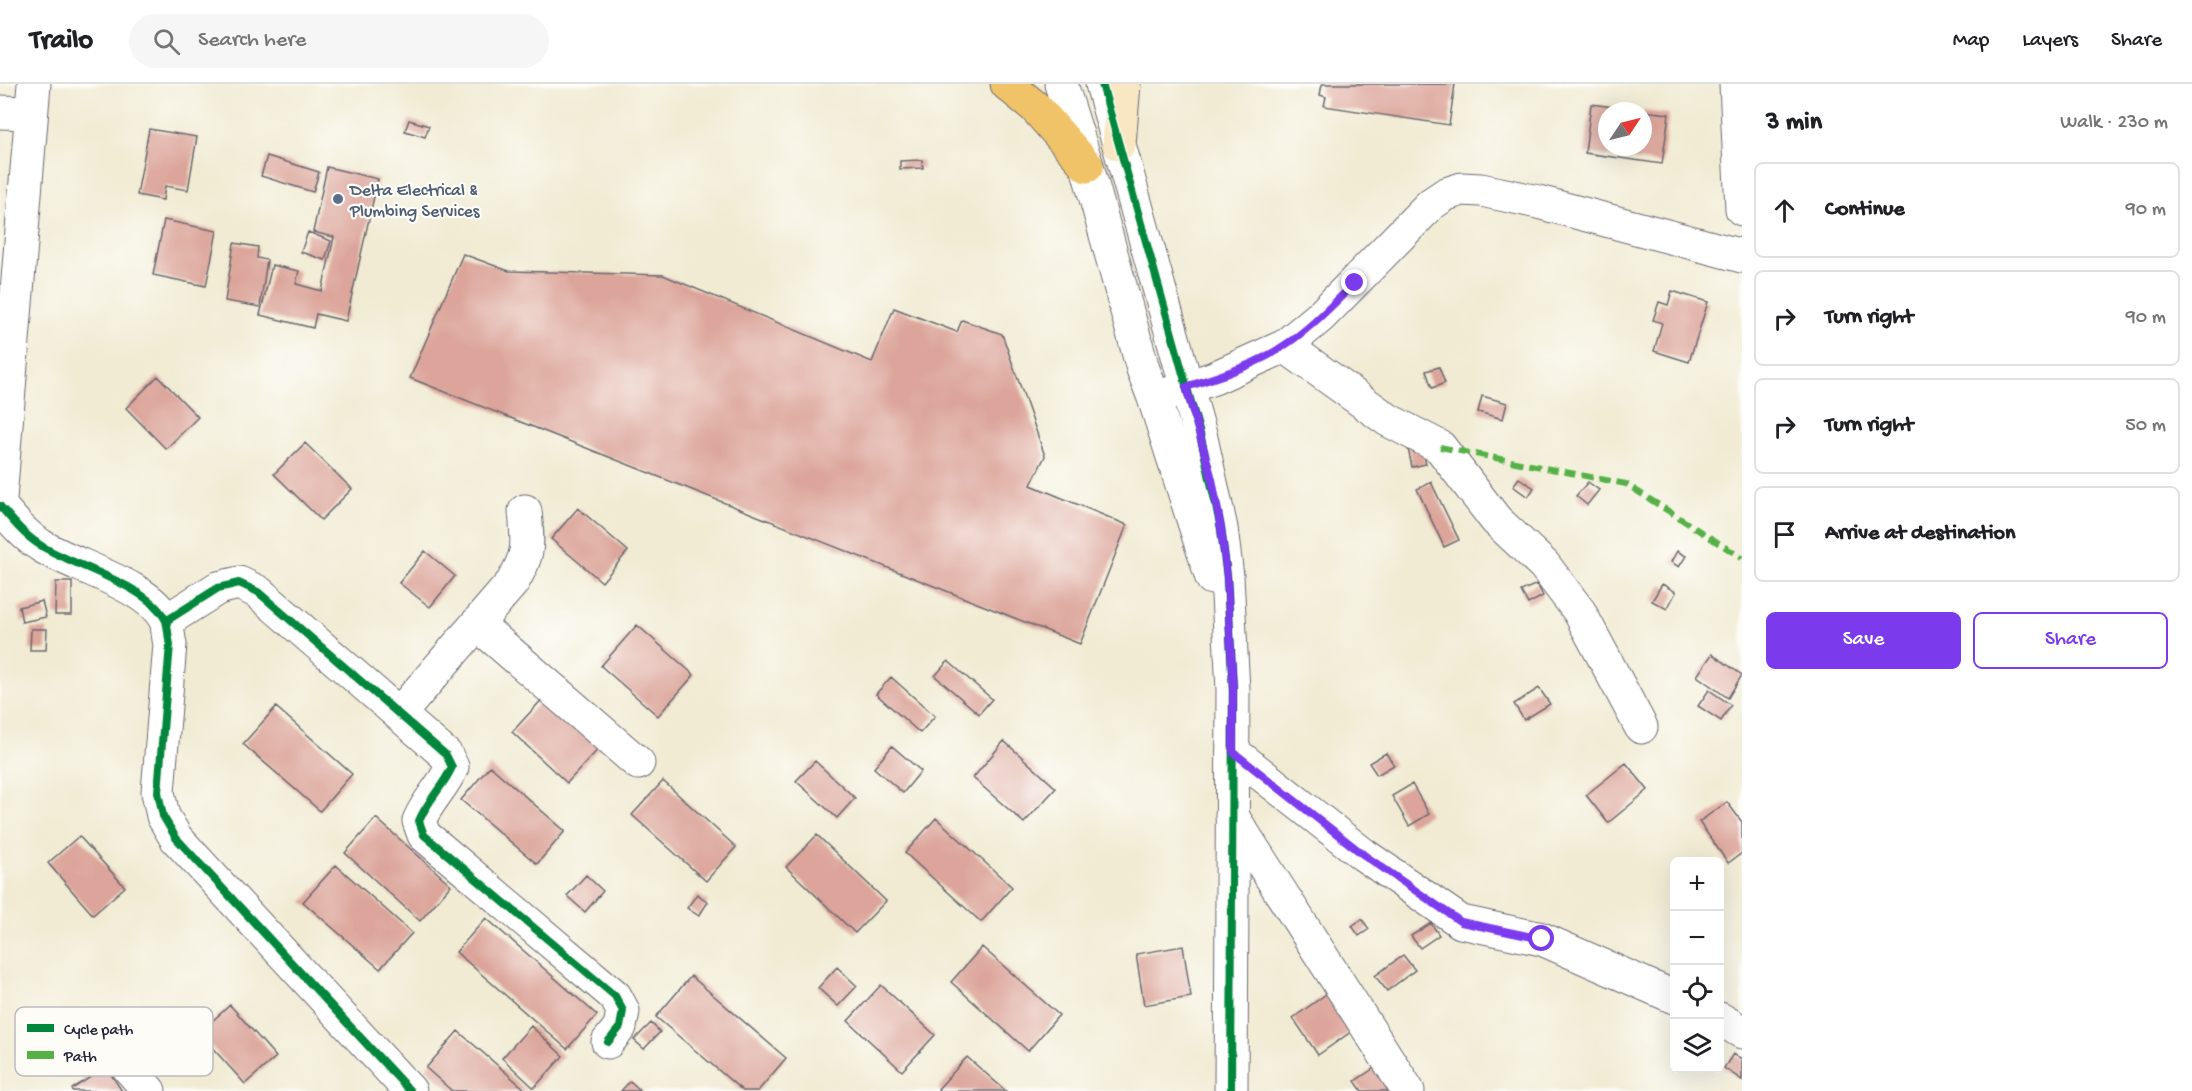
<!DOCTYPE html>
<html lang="en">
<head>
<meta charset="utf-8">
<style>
  body { margin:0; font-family:"Gochi Hand",sans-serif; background:#f6f6f6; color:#202124 }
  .controls { position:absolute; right:18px; bottom:18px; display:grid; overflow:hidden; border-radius:9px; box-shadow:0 6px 24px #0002 }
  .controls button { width:54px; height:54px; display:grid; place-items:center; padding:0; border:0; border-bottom:2px solid #e0e0e0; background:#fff; color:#202124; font:30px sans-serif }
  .compass { position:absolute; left:1598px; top:18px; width:54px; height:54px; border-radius:50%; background:#fff; box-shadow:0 6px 24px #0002; rotate:55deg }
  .stop { position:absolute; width:18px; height:18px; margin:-14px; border:4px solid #7c3aed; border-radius:50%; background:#fff }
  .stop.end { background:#7c3aed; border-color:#fff; box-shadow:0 2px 6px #0008 }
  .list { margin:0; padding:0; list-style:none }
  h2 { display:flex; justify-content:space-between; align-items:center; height:78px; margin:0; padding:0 24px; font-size:26px }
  h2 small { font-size:20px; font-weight:400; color:#757577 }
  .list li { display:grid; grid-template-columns:39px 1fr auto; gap:18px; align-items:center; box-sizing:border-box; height:96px; margin:0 12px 12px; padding:0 12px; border:2px solid #e0e0e0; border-radius:9px }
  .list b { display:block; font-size:22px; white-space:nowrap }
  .list em { font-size:20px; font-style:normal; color:#757577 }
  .actions { display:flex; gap:12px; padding:18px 24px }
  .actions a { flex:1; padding:14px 0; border:2px solid #7c3aed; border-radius:9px; text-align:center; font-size:21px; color:#7c3aed }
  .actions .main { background:#7c3aed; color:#fff }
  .icon { flex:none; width:33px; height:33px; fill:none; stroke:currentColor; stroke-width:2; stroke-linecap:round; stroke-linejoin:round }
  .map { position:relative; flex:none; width:1742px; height:1007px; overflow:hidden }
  header { display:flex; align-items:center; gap:36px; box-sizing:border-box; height:84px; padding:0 30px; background:#fff; border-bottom:2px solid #e0e0e0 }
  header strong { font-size:28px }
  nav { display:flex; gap:33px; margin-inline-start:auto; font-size:21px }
  .search { width:420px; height:54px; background:#f6f6f6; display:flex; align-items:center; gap:15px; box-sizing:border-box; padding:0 21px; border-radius:33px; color:#757577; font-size:22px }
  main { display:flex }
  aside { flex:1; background:#fff }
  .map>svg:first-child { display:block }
  .building { fill:#dca49a }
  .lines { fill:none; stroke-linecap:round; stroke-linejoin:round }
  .minor-casing { stroke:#6a6870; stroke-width:35 }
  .tertiary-casing { stroke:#6a6870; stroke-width:35 }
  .secondary-casing { stroke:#6a6870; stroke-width:35 }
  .trunk-casing { stroke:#6a6870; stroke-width:35 }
  .minor { stroke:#fff; stroke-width:33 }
  .tertiary { stroke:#fff; stroke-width:33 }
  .secondary { stroke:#f9e7c3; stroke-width:33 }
  .trunk { stroke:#f0c369; stroke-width:33 }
  .quiet { stroke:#55b146; stroke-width:6; stroke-dasharray:12 6; stroke-linecap:butt }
  .cycleway-casing { stroke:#fdfcf7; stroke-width:11 }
  .cycleway { stroke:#00873e; stroke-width:8 }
  .route { stroke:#7c3aed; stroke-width:8 }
  .service-dot { fill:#5c6f8a; stroke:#fdfcf7; stroke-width:2 }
  .labels { text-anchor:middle; stroke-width:4.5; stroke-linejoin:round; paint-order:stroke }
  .service-label { font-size:18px; fill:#4e5e75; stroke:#fdfcf7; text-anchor:start }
  .key { fill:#fdfcf7; stroke:#bbbbbf; stroke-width:1.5 }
  .key-label { font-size:16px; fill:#22223b }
</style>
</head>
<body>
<header>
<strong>Trailo</strong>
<div class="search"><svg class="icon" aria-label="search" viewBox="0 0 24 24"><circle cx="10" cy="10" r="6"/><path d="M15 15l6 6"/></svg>Search here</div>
<nav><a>Map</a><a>Layers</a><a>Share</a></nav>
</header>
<main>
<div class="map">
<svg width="1742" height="1007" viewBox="0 0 1742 1007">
  <rect width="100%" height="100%" fill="#fdfcf7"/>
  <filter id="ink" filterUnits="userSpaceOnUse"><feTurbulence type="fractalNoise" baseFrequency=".0167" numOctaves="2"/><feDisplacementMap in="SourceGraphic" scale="12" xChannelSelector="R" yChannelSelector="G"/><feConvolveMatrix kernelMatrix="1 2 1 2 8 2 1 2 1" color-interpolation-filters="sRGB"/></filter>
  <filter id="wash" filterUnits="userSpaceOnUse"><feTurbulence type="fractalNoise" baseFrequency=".008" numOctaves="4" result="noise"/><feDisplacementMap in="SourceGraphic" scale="24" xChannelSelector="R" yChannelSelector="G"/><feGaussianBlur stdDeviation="1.35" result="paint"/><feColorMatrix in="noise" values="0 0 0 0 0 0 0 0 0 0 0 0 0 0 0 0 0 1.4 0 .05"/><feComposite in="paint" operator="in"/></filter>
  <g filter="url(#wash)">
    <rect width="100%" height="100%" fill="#f1ebd3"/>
    <g id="blocks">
      <!-- building -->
      <path class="building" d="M 1322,0 L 1455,0 L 1449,41 L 1324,22 L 1326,13 L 1320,11 Z
        M 1591,20 L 1636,26 L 1607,27 L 1607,63 L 1643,63 L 1643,27 L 1669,30 L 1662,80 L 1585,69 Z
        M 409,36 L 429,42 L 425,53 L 405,47 Z
        M 149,45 L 197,53 L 188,106 L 165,102 L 163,116 L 137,111 Z
        M 267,72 L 319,88 L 313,108 L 261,92 Z
        M 922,76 L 923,84 L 900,85 L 900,77 Z
        M 327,83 L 378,95 L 346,237 L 316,230 L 313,244 L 260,231 L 272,181 L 299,187 L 296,200 L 322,207 L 334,153 L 313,148 Z
        M 164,136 L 217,147 L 206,202 L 153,191 Z
        M 308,148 L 331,157 L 325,176 L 301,168 Z
        M 234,159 L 258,163 L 257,174 L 267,176 L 260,223 L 225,217 Z
        M 463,170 L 509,187 L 663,191 L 872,278 L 894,224 L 957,248 L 962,236 L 1002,250 L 1045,372 L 1031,401 L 1127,441 L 1080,560 L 410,294 Z
        M 1672,207 L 1708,218 L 1689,278 L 1654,267 L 1662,239 L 1653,236 L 1659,218 L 1668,221 Z
        M 1439,283 L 1445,299 L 1432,304 L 1426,287 Z
        M 158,292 L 198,333 L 166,365 L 126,324 Z
        M 1482,312 L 1507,319 L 1503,335 L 1478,328 Z
        M 1421,357 L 1426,380 L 1412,383 L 1407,360 Z
        M 305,359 L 352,405 L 321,436 L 274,390 Z
        M 1519,394 L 1534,404 L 1528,413 L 1513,402 Z
        M 1431,398 L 1459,456 L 1444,463 L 1417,405 Z
        M 1588,398 L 1599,406 L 1587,421 L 1576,412 Z
        M 578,424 L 628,467 L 602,498 L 551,455 Z
        M 425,467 L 455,492 L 430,523 L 399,499 Z
        M 1677,467 L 1686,472 L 1679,483 L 1671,478 Z
        M 56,498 L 72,498 L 72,531 L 55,531 Z
        M 1537,500 L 1543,512 L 1528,520 L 1521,507 Z
        M 1662,500 L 1676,508 L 1667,525 L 1652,517 Z
        M 42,517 L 46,533 L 22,538 L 19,523 Z
        M 637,541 L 694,591 L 658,632 L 601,582 Z
        M 31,545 L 47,545 L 46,566 L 30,566 Z
        M 1712,570 L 1742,591 L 1728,614 L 1697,592 Z
        M 948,577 L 992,615 L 979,630 L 935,592 Z
        M 891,593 L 935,632 L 920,649 L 876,610 Z
        M 1539,604 L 1550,620 L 1524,636 L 1514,620 Z
        M 1709,606 L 1731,621 L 1721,637 L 1698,622 Z
        M 548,609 L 603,660 L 567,699 L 512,648 Z
        M 276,623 L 352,690 L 320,727 L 243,660 Z
        M 1004,657 L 1056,704 L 1024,739 L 973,694 Z
        M 892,662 L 921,687 L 903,709 L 874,684 Z
        M 1386,669 L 1394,681 L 1377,691 L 1369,679 Z
        M 815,677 L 855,714 L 837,734 L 796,697 Z
        M 1626,679 L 1648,706 L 1608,739 L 1586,711 Z
        M 490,682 L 565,747 L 537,780 L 461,716 Z
        M 663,697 L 736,763 L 706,797 L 632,731 Z
        M 1412,700 L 1429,730 L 1409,742 L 1392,712 Z
        M 1727,718 L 1742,738 L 1742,769 L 1728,779 L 1699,738 Z
        M 376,734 L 451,801 L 420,837 L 345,769 Z
        M 936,734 L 1012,803 L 981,838 L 905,769 Z
        M 817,751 L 886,817 L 855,849 L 786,783 Z
        M 79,752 L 125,803 L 93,831 L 48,779 Z
        M 336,781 L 412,849 L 380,885 L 303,818 Z
        M 586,791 L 603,807 L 585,828 L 567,812 Z
        M 697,810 L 708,818 L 699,832 L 687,824 Z
        M 486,834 L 597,931 L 567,965 L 456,868 Z
        M 1362,835 L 1369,845 L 1359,852 L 1352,842 Z
        M 1431,839 L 1439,851 L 1420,864 L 1411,852 Z
        M 1183,862 L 1191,913 L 1144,921 L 1136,870 Z
        M 982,863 L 1059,931 L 1028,967 L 951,898 Z
        M 1403,871 L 1415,886 L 1387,907 L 1375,892 Z
        M 837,883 L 857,902 L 838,922 L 818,904 Z
        M 691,892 L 786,974 L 758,1007 L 743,1007 L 656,933 Z
        M 881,901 L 935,951 L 902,987 L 848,937 Z
        M 1329,908 L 1355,945 L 1318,971 L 1293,934 Z
        M 230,921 L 276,973 L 245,1000 L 199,949 Z
        M 651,939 L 660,948 L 644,965 L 634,956 Z
        M 531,942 L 563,972 L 534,1004 L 502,974 Z
        M 458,947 L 527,1007 L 452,1007 L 426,984 Z
        M 1733,970 L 1742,975 L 1742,996 L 1724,984 Z
        M 967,973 L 1006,1007 L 940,1007 L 938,1005 Z
        M 1382,979 L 1401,1007 L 1362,1007 L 1355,997 Z
        M 106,983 L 122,1007 L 73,1007 L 72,1005 Z
        M 630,997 L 641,1007 L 621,1007 Z"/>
    </g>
  </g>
  <g filter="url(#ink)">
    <use href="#blocks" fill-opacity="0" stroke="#6a6870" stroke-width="1.5"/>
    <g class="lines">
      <defs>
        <path id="minor" d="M 1736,0 L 1742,125
          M 0,28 L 31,29
          M 1285,262 L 1388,336 L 1440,363 L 1496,436 L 1544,481 L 1579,527 L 1641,643
          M 1159,313 L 1214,294 L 1285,262 L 1321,232 L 1431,120 L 1446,110 L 1462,105 L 1481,106 L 1538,118 L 1742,172
          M 0,415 L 34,0
          M 0,422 C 12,436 24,451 40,461 C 72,482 150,501 166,537 C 168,543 168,553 170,560 L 158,708 L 163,732 L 176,754 L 410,1007
          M 166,537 L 218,504 L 239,499 L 258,508 L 446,671 L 452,683 C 443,703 427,717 419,737 L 424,751 L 615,912 L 623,927 L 620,943 L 608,958
          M 477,540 L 638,679
          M 399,630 L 512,499 C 530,469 528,462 525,427
          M 1233,668 L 1364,771 L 1461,838 L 1542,855 L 1674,913
          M 1232,732 L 1408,1007
          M 1720,935 L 1742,948
          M 128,983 L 149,1007"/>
        <path id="tertiary" d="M 1061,0 L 1087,82 L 1143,285 L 1154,314 L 1212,494
          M 1102,0 L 1201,354 L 1221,444 L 1227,493 L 1233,606 L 1231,1007"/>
        <path id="secondary" d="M 1119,60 L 1124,0"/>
        <path id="trunk" d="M 1007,0 L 1035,23 L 1087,82"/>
      </defs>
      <!-- minor casing -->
      <use href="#minor" class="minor-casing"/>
      <!-- tertiary casing -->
      <use href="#tertiary" class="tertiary-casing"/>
      <!-- secondary casing -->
      <use href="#secondary" class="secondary-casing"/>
      <!-- trunk casing -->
      <use href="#trunk" class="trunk-casing"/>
      <!-- minor -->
      <use href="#minor" class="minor"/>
      <!-- tertiary -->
      <use href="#tertiary" class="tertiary"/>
      <!-- secondary -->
      <use href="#secondary" class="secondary"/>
      <!-- trunk -->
      <use href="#trunk" class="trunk"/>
      <!-- quiet -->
      <path class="quiet" d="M 1440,363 L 1626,400 L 1742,474"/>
      <defs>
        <path id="cycleway" d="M 1102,0 L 1201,354 L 1221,444 L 1227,493 L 1233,606 L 1231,1007
          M 0,422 C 12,436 24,451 40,461 C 72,482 150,501 166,537 C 168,543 168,553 170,560 L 158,708 L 163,732 L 176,754 L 410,1007
          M 166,537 L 218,504 L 239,499 L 258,508 L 446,671 L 452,683 C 443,703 427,717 419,737 L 424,751 L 615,912 L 623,927 L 620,943 L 608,958"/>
      </defs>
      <!-- cycleway casing -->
      <use href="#cycleway" class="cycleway-casing"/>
      <!-- cycleway -->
      <use href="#cycleway" class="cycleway"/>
    </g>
  </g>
  <g class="lines" filter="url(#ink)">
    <!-- route -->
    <path class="route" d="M 1355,199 C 1333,220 1311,244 1285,261 C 1257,281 1219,292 1186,303 L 1212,395 L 1221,444 L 1227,493 L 1233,606 L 1233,668 L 1364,771 L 1461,838 L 1542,855"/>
  </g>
  <!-- markers -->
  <circle class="service-dot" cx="338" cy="115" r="6"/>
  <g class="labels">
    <!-- service labels -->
    <g class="service-label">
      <text x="350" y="111">Delta Electrical &amp;<tspan x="350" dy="21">Plumbing Services</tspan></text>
    </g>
  </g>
  <!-- legend -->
  <rect x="15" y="923" width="198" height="69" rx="9" class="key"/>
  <rect x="27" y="940" width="27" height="8" fill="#00873e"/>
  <rect x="27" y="967" width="27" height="8" fill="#55b146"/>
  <g class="key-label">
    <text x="64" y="950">Cycle path</text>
    <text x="64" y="977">Path</text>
  </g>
</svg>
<div class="controls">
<button>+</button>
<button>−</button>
<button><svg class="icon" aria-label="locate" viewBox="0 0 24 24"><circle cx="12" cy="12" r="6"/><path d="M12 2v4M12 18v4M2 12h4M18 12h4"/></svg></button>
<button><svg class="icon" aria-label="layers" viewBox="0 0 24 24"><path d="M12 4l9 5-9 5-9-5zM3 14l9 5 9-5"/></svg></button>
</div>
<svg class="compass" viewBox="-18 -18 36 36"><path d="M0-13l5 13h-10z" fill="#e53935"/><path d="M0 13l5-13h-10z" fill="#757577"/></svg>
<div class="stop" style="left:1542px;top:855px"></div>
<div class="stop end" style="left:1355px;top:199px"></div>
</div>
<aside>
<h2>3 min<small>Walk · 230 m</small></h2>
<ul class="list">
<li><svg class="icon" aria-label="ahead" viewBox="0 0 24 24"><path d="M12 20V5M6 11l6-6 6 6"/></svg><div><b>Continue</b></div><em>90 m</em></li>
<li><svg class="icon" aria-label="right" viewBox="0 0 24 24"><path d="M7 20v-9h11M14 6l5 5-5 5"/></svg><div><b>Turn right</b></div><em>90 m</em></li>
<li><svg class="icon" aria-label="right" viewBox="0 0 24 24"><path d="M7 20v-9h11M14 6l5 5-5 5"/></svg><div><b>Turn right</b></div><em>50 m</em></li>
<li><svg class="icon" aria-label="arrive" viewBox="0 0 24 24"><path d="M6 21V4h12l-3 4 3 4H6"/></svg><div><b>Arrive at destination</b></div></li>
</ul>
<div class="actions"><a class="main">Save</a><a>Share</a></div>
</aside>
</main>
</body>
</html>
